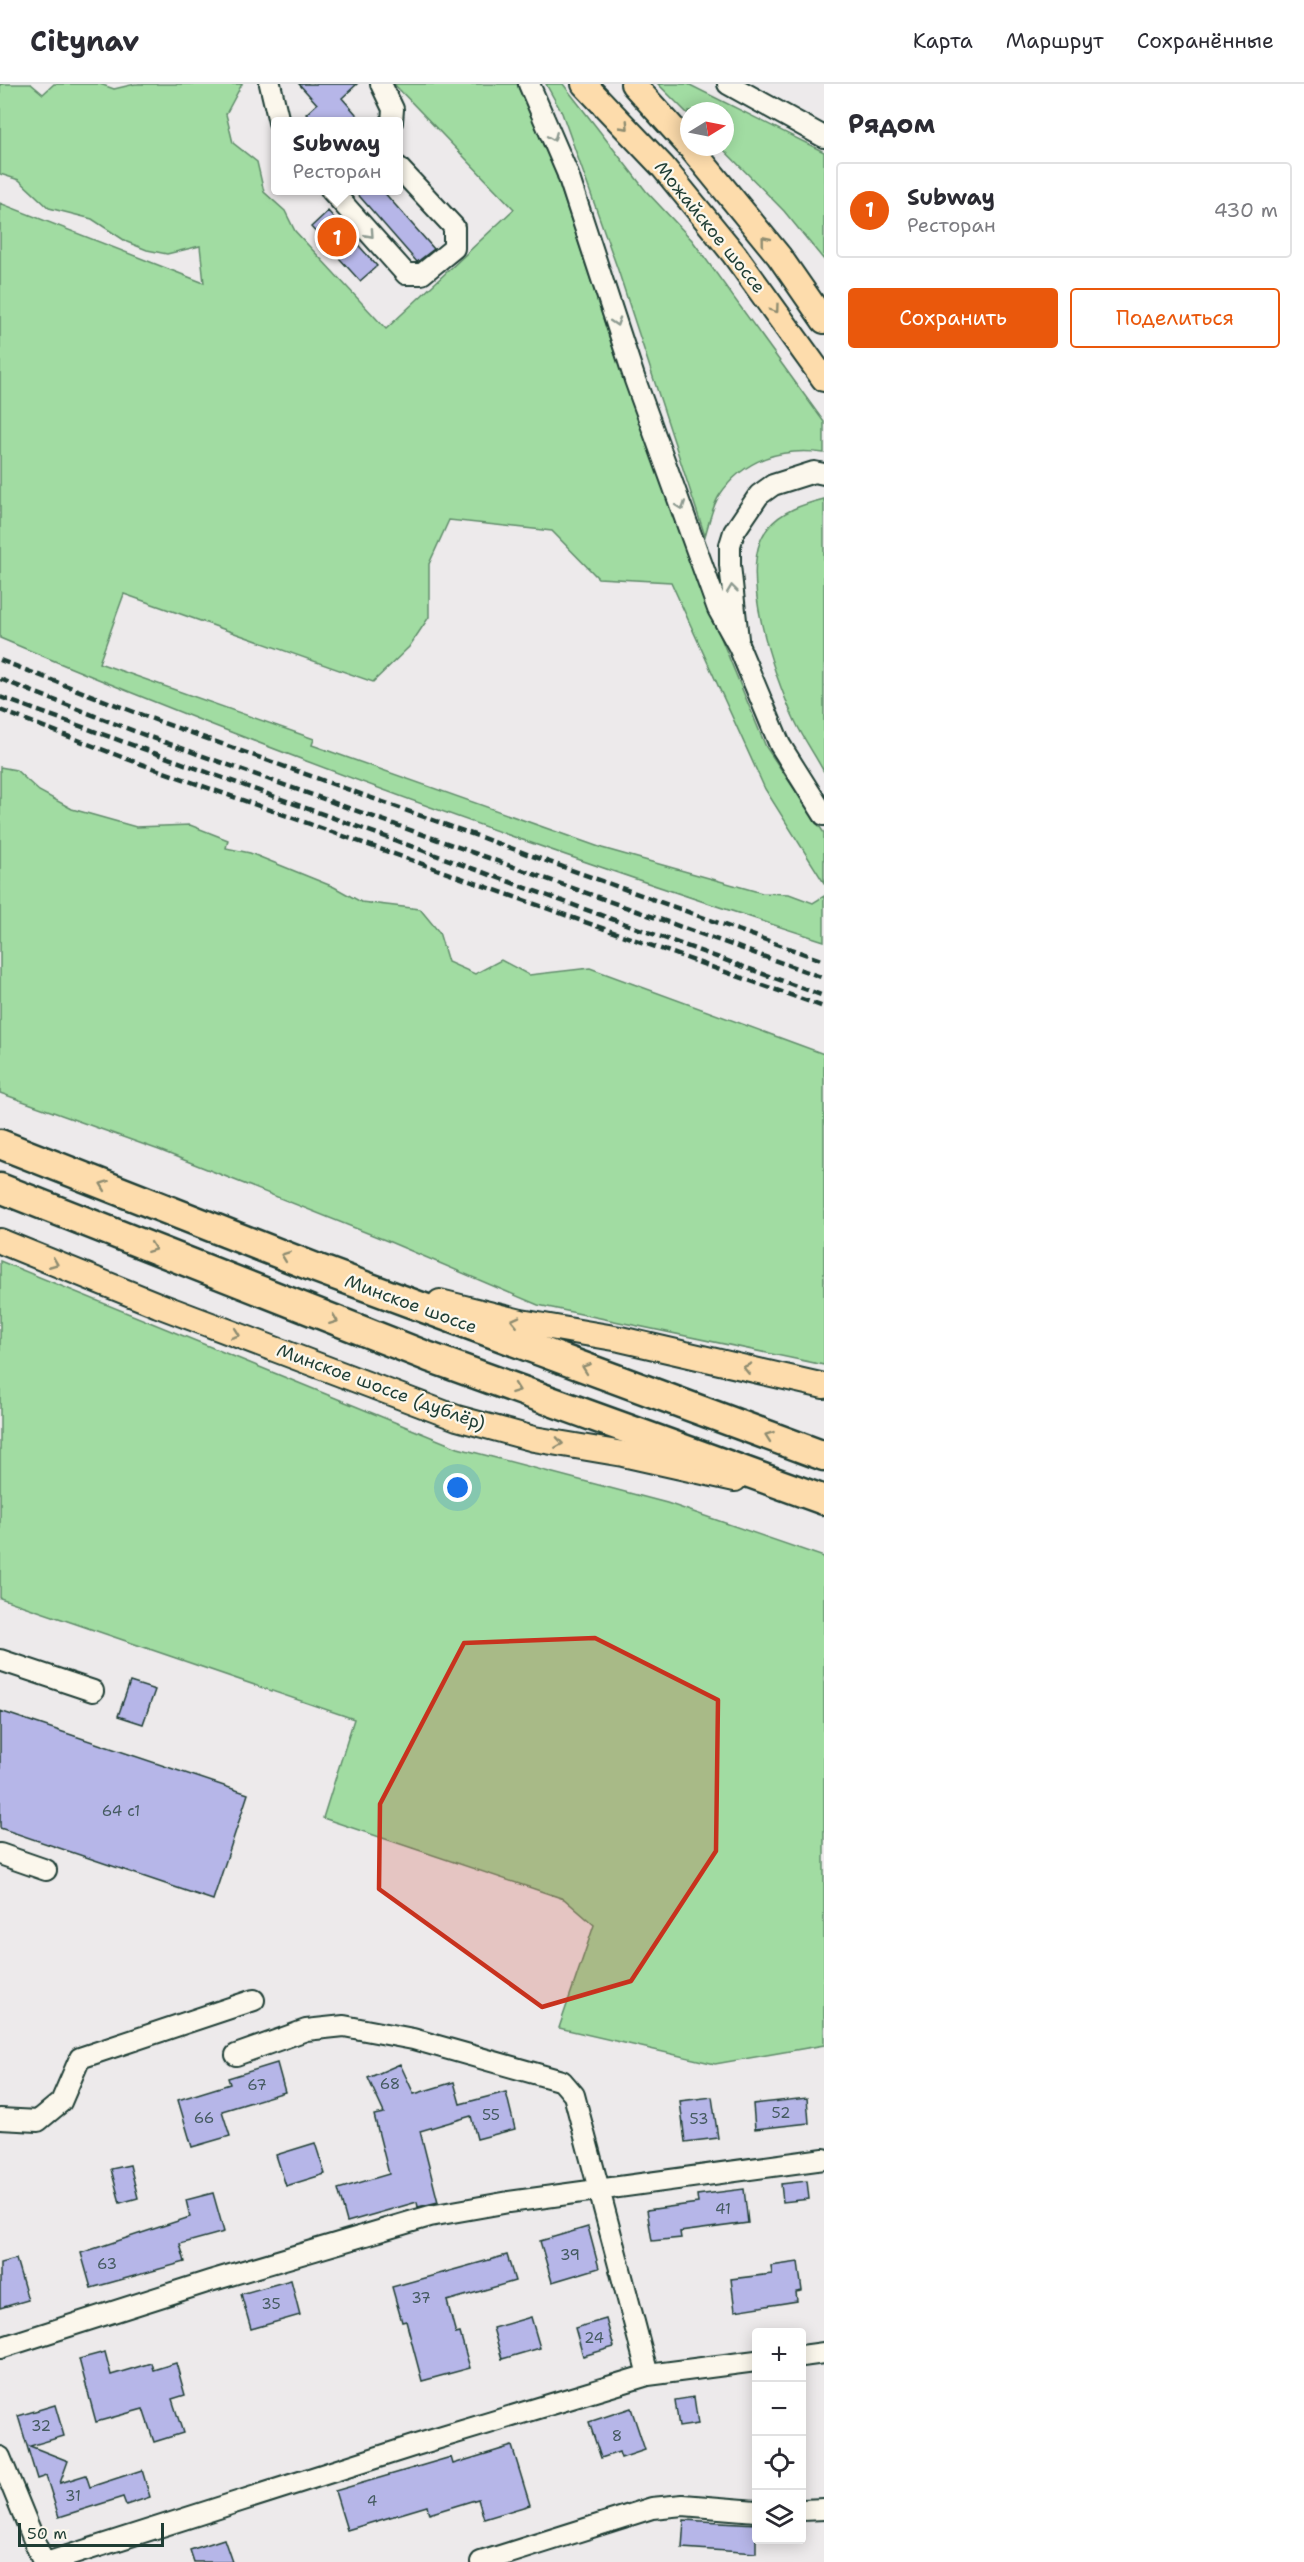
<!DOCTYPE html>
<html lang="ru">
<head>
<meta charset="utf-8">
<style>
  body { margin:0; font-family:"Shantell Sans",sans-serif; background:#f2f2f3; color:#2b2b33 }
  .controls { position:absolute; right:18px; bottom:18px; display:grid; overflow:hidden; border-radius:6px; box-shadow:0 3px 15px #0003 }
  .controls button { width:54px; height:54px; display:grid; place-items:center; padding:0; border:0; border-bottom:2px solid #e1e1e2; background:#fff; color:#2b2b33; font:30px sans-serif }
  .compass { position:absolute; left:680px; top:18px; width:54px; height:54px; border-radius:50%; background:#fff; box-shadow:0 3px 15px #0003; rotate:80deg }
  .scale { position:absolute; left:18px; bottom:15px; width:146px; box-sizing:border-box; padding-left:6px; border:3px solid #1f3d34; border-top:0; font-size:16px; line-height:21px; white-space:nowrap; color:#1f3d34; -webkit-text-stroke:4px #fbf7ec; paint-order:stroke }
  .you { position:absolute; left:458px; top:1404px; width:21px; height:21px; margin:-15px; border:4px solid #fff; border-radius:50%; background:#1a73e8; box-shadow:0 0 0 9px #1a73e833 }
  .badge { display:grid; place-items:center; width:39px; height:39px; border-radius:50%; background:#ea580c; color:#fff; font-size:20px; font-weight:700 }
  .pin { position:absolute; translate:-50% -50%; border:3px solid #fff; box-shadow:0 2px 6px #0006 }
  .popup { position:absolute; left:271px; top:33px; width:132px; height:78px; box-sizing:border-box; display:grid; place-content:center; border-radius:6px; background:#fff; filter:drop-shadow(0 2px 4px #0005); font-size:20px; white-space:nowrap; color:#7c7c81 }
  .popup b { font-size:22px; color:#2b2b33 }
  .popup::after { content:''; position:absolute; left:50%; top:100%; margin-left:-12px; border:12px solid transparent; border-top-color:#fff }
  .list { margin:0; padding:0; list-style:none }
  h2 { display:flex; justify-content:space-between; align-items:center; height:78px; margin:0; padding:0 24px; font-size:26px }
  h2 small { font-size:20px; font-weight:400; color:#7c7c81 }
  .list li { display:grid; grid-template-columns:39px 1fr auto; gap:18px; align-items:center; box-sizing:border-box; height:96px; margin:0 12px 12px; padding:0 12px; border:2px solid #e1e1e2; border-radius:6px }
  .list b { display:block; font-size:22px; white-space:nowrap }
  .list p { margin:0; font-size:20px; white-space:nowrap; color:#7c7c81 }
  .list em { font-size:20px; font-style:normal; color:#7c7c81 }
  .actions { display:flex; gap:12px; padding:18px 24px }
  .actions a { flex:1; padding:14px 0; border:2px solid #ea580c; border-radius:6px; text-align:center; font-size:21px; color:#ea580c }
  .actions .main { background:#ea580c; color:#fff }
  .icon { flex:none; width:33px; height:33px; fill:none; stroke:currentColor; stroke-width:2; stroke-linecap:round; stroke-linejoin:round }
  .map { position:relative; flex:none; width:824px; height:2478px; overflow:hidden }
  header { display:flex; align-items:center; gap:36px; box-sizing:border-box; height:84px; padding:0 30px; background:#fff; border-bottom:2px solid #e1e1e2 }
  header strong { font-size:28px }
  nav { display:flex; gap:33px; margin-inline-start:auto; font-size:21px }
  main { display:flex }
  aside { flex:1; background:#fff }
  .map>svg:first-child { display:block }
  .green { fill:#a1dca2; stroke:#608c6b; stroke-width:1.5 }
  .building { fill:#b6b6e8; stroke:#1f3d34; stroke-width:1.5 }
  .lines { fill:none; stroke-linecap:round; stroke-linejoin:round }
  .minor-casing { stroke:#1f3d34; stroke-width:24 }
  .major-casing { stroke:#1f3d34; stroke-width:28 }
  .highway-casing { stroke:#1f3d34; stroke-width:33 }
  .minor { stroke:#fbf7ec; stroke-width:20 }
  .major { stroke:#fddcac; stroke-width:24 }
  .highway { stroke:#fddcac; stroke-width:28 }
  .rail { stroke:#1f3d34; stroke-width:4.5; stroke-dasharray:9 4.5; stroke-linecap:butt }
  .oneway { stroke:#8e8c70 }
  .oneway2 { stroke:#8d9a90 }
  .marked { fill:#c8321e; fill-opacity:0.2; stroke:#c8321e; stroke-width:4.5; stroke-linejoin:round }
  .labels { text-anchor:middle; stroke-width:4.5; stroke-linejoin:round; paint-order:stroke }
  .number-label { font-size:15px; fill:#455b61 }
  .street-label { font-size:18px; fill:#1f3d34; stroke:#fbf7ec }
</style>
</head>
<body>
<header>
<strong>Citynav</strong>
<nav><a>Карта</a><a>Маршрут</a><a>Сохранённые</a></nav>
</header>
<main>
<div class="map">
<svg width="824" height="2478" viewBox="0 0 824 2478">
  <rect width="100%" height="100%" fill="#edeaeb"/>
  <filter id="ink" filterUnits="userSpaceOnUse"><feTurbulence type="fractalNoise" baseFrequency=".0167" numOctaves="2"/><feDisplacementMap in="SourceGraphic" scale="12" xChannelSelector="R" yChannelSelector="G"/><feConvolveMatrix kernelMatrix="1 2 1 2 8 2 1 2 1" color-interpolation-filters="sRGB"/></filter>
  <g filter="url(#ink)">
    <!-- green -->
    <path class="green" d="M 0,0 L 31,0 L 43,10 L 54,0 L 100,0 L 114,5 L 135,0 L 242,0 L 226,30 L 233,59 L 257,78 L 264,108 L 285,127 L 295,147 L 386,245 L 514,125 L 394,0 L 517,0 L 556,90 L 615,270 L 704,513 L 766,663 L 824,749 L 824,799 L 765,705 L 671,498 L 598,494 L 552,447 L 449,436 L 429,480 L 429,533 L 409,563 L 373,598 L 124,510 L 99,579 L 314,655 L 312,661 L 602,764 L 762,809 L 789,810 L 813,819 L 824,812 L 824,857 C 546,768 269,669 0,554 L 0,119 L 204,199 L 200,162 L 167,170 L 147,166 L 127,158 L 92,135 L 49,124 L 19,96 L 0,90 Z
      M 546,0 L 563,0 L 646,107 L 692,156 L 824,338 L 824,369 C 782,363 743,375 719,412 C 712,423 709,439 705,452 L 618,186 L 562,29 Z
      M 658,0 L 688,0 L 824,68 L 824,176 L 784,127 L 721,63 L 725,63 L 725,27 L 689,27 L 689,31 Z
      M 824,415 L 824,688 C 815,671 803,654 795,637 C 775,595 735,483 768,444 C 781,427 804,420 824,415 Z
      M 0,683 L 16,686 L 39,707 L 72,725 L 136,743 L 190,741 L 228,756 L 226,764 L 250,769 L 334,803 L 361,818 L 420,825 L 439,848 L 448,878 L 475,890 L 501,876 L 529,891 L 590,884 L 824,970 L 824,1281 L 538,1221 L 390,1158 L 159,1066 L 0,1009 Z
      M 0,1177 L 458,1364 L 667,1419 L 824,1473 L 824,1961 L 715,1980 L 559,1944 L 594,1841 L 564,1815 L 323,1734 L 354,1635 L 0,1514 Z"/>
    <!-- building -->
    <path class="building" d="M 299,0 L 357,0 L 342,14 L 363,38 L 314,38 L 306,30 L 317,20 Z
      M 354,106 L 382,106 L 434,165 L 417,178 Z
      M 328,127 L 377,182 L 360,197 L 311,143 Z
      M 130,1598 L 155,1606 L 143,1640 L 118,1632 Z
      M 0,1627 L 248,1710 L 213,1816 L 0,1744 Z
      M 277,1979 L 285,2008 L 222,2027 L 230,2052 L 192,2063 L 178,2016 L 230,2000 L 228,1994 Z
      M 400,1980 L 414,2010 L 454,1998 L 460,2020 L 506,2008 L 515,2045 L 477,2055 L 471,2032 L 420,2047 L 438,2118 L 418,2123 L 417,2118 L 347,2138 L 338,2105 L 389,2090 L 374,2031 L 384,2029 L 368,1994 Z
      M 712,2013 L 718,2054 L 685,2058 L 680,2017 Z
      M 807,2014 L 809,2039 L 755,2045 L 753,2020 Z
      M 315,2059 L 325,2090 L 286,2102 L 276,2071 Z
      M 130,2081 L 138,2114 L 120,2119 L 111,2085 Z
      M 807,2097 L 809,2115 L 783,2118 L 781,2100 Z
      M 744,2105 L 748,2139 L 680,2148 L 681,2154 L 652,2157 L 647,2126 L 698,2119 L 697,2111 Z
      M 213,2109 L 224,2148 L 180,2160 L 185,2178 L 91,2204 L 81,2169 L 190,2133 L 186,2116 Z
      M 588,2143 L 599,2184 L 552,2198 L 540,2157 Z
      M 507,2171 L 515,2197 L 447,2217 L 456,2250 L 460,2249 L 470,2284 L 422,2297 L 406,2237 L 402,2238 L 392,2203 Z
      M 16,2175 L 28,2216 L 0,2224 L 0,2179 Z
      M 798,2178 L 802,2207 L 796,2208 L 797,2217 L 735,2227 L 731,2195 L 772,2190 L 771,2182 Z
      M 291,2196 L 300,2231 L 251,2245 L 241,2210 Z
      M 531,2233 L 540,2264 L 502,2275 L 493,2244 Z
      M 606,2235 L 614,2263 L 583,2272 L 575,2244 Z
      M 105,2268 L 111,2291 L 151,2279 L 153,2286 L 176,2279 L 185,2311 L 172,2315 L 183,2349 L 154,2358 L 143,2325 L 96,2338 L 79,2275 Z
      M 694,2313 L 698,2340 L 679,2343 L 675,2316 Z
      M 55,2321 L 64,2352 L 30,2362 L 68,2377 L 60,2399 L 86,2391 L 90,2403 L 142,2386 L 150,2413 L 126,2421 L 123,2413 L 59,2433 L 46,2392 L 37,2395 L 18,2332 Z
      M 631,2324 L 645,2366 L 621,2374 L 619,2368 L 601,2374 L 589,2338 Z
      M 512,2362 L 530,2421 L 484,2435 L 478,2415 L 429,2430 L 427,2422 L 347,2446 L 335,2407 L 451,2373 L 453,2380 Z
      M 684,2436 L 756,2440 L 756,2469 L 682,2464 Z
      M 224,2455 L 232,2478 L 194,2478 L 190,2466 Z"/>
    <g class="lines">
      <defs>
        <path id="minor" d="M 270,0 L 279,38
          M 381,0 L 393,25 L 392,38
          M 529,0 L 567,88 L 635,296 L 718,525 L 739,563 L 780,661 L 824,731
          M 728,0 L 824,53
          M 331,106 L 406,190 L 422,190 L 454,164 L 454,143 L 398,83
          M 738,555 L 730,481 L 730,461 L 734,448 L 759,411 L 773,401 L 814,388 L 824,390
          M 0,1576 L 93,1607
          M 0,1770 L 46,1786
          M 236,1971 L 306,1946 L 344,1942 L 413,1955 L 562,1997 L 574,2011 L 648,2291
          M 0,2035 L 38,2037 L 61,2018 L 80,1974 L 254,1916
          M 0,2264 L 210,2197 L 430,2132 L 509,2118 L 824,2075
          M 802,2272 L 824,2269
          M 0,2373 L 43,2478
          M 802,2426 L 824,2425
          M 49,2478 L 416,2361 L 648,2291 L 756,2277
          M 481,2478 L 652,2424 L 683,2421 L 756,2427"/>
        <path id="major" d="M 584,0 L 663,83 L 734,170 L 824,295
          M 633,0 L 689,62
          M 690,63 L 779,172 L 824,237
          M 0,1157 L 158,1221 L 457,1334 L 534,1355 L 623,1370 L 735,1395
          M 440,1218 L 521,1238 L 620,1255 L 824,1302"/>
        <path id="highway" d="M 0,1060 L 316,1184 L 824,1372
          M 0,1104 L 429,1273 L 824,1416"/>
      </defs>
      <!-- minor casing -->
      <use href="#minor" class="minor-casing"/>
      <!-- major casing -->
      <use href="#major" class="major-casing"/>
      <!-- highway casing -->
      <use href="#highway" class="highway-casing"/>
      <!-- minor -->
      <use href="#minor" class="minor"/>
      <!-- major -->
      <use href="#major" class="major"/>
      <!-- highway -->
      <use href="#highway" class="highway"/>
      <!-- rail -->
      <path class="rail" d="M 0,576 L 147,633 L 824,877
        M 0,595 L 139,649 L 824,894
        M 0,613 L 824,912
        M 0,626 L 127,675 L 824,923"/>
    </g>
    <!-- one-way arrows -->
    <defs><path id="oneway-chevron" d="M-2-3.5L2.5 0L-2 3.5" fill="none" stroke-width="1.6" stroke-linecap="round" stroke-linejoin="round" transform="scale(1.5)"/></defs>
    <g class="oneway">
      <use href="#oneway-chevron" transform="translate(625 42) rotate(46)"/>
      <use href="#oneway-chevron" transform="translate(765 156) rotate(-129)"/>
      <use href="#oneway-chevron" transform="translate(775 225) rotate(54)"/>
      <use href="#oneway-chevron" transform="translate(104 1101) rotate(-159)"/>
      <use href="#oneway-chevron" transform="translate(152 1164) rotate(21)"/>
      <use href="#oneway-chevron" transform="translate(285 1172) rotate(-159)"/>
      <use href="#oneway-chevron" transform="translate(54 1179) rotate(22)"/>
      <use href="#oneway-chevron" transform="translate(334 1236) rotate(21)"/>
      <use href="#oneway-chevron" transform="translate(515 1237) rotate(-167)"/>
      <use href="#oneway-chevron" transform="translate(236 1250) rotate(21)"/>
      <use href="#oneway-chevron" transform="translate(586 1284) rotate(-160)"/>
      <use href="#oneway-chevron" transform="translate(747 1284) rotate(-167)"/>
      <use href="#oneway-chevron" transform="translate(516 1305) rotate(20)"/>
      <use href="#oneway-chevron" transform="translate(769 1352) rotate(-160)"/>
      <use href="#oneway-chevron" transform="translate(559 1359) rotate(9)"/>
    </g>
    <g class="oneway2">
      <use href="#oneway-chevron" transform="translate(553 53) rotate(68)"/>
      <use href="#oneway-chevron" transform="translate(370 150) rotate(48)"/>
      <use href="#oneway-chevron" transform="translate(616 238) rotate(72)"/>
      <use href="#oneway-chevron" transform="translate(681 422) rotate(70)"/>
      <use href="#oneway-chevron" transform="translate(732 505) rotate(-97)"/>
    </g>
  </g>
  <!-- marked area -->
  <path class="marked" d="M 595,1554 L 718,1616 L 716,1767 L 631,1897 L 542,1923 L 379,1805 L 380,1720 L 464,1559 Z"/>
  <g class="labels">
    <!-- number labels -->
    <g class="number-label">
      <text x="121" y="1732">64 с1</text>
      <text x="390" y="2005">68</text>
      <text x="257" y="2006">67</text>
      <text x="781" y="2034">52</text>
      <text x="491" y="2036">55</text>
      <text x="204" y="2039">66</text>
      <text x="699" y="2040">53</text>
      <text x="723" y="2130">41</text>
      <text x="570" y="2176">39</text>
      <text x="107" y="2185">63</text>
      <text x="421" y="2219">37</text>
      <text x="271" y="2225">35</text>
      <text x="594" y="2259">24</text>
      <text x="41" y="2347">32</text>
      <text x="617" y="2357">8</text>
      <text x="73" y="2417">31</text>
      <text x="372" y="2422">4</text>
    </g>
    <!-- street labels -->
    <g class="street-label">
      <text transform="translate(710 143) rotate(51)" y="6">Можайское шоссе</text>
      <text transform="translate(411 1220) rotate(20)" y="6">Минское шоссе</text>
      <text transform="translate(381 1303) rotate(20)" y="6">Минское шоссе (дублёр)</text>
    </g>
  </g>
</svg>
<div class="controls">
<button>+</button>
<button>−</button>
<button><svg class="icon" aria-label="locate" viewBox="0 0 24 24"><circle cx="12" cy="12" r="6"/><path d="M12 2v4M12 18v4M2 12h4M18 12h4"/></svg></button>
<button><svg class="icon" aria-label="layers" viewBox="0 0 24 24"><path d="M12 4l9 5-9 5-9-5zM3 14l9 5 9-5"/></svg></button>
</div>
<svg class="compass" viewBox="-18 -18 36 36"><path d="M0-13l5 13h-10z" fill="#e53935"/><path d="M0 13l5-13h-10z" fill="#7c7c81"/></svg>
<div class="scale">50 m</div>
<div class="you"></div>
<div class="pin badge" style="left:337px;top:153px">1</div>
<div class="popup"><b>Subway</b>Ресторан</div>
</div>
<aside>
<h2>Рядом<small></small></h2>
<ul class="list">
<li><span class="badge">1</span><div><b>Subway</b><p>Ресторан</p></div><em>430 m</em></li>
</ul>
<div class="actions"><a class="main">Сохранить</a><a>Поделиться</a></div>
</aside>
</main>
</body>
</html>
